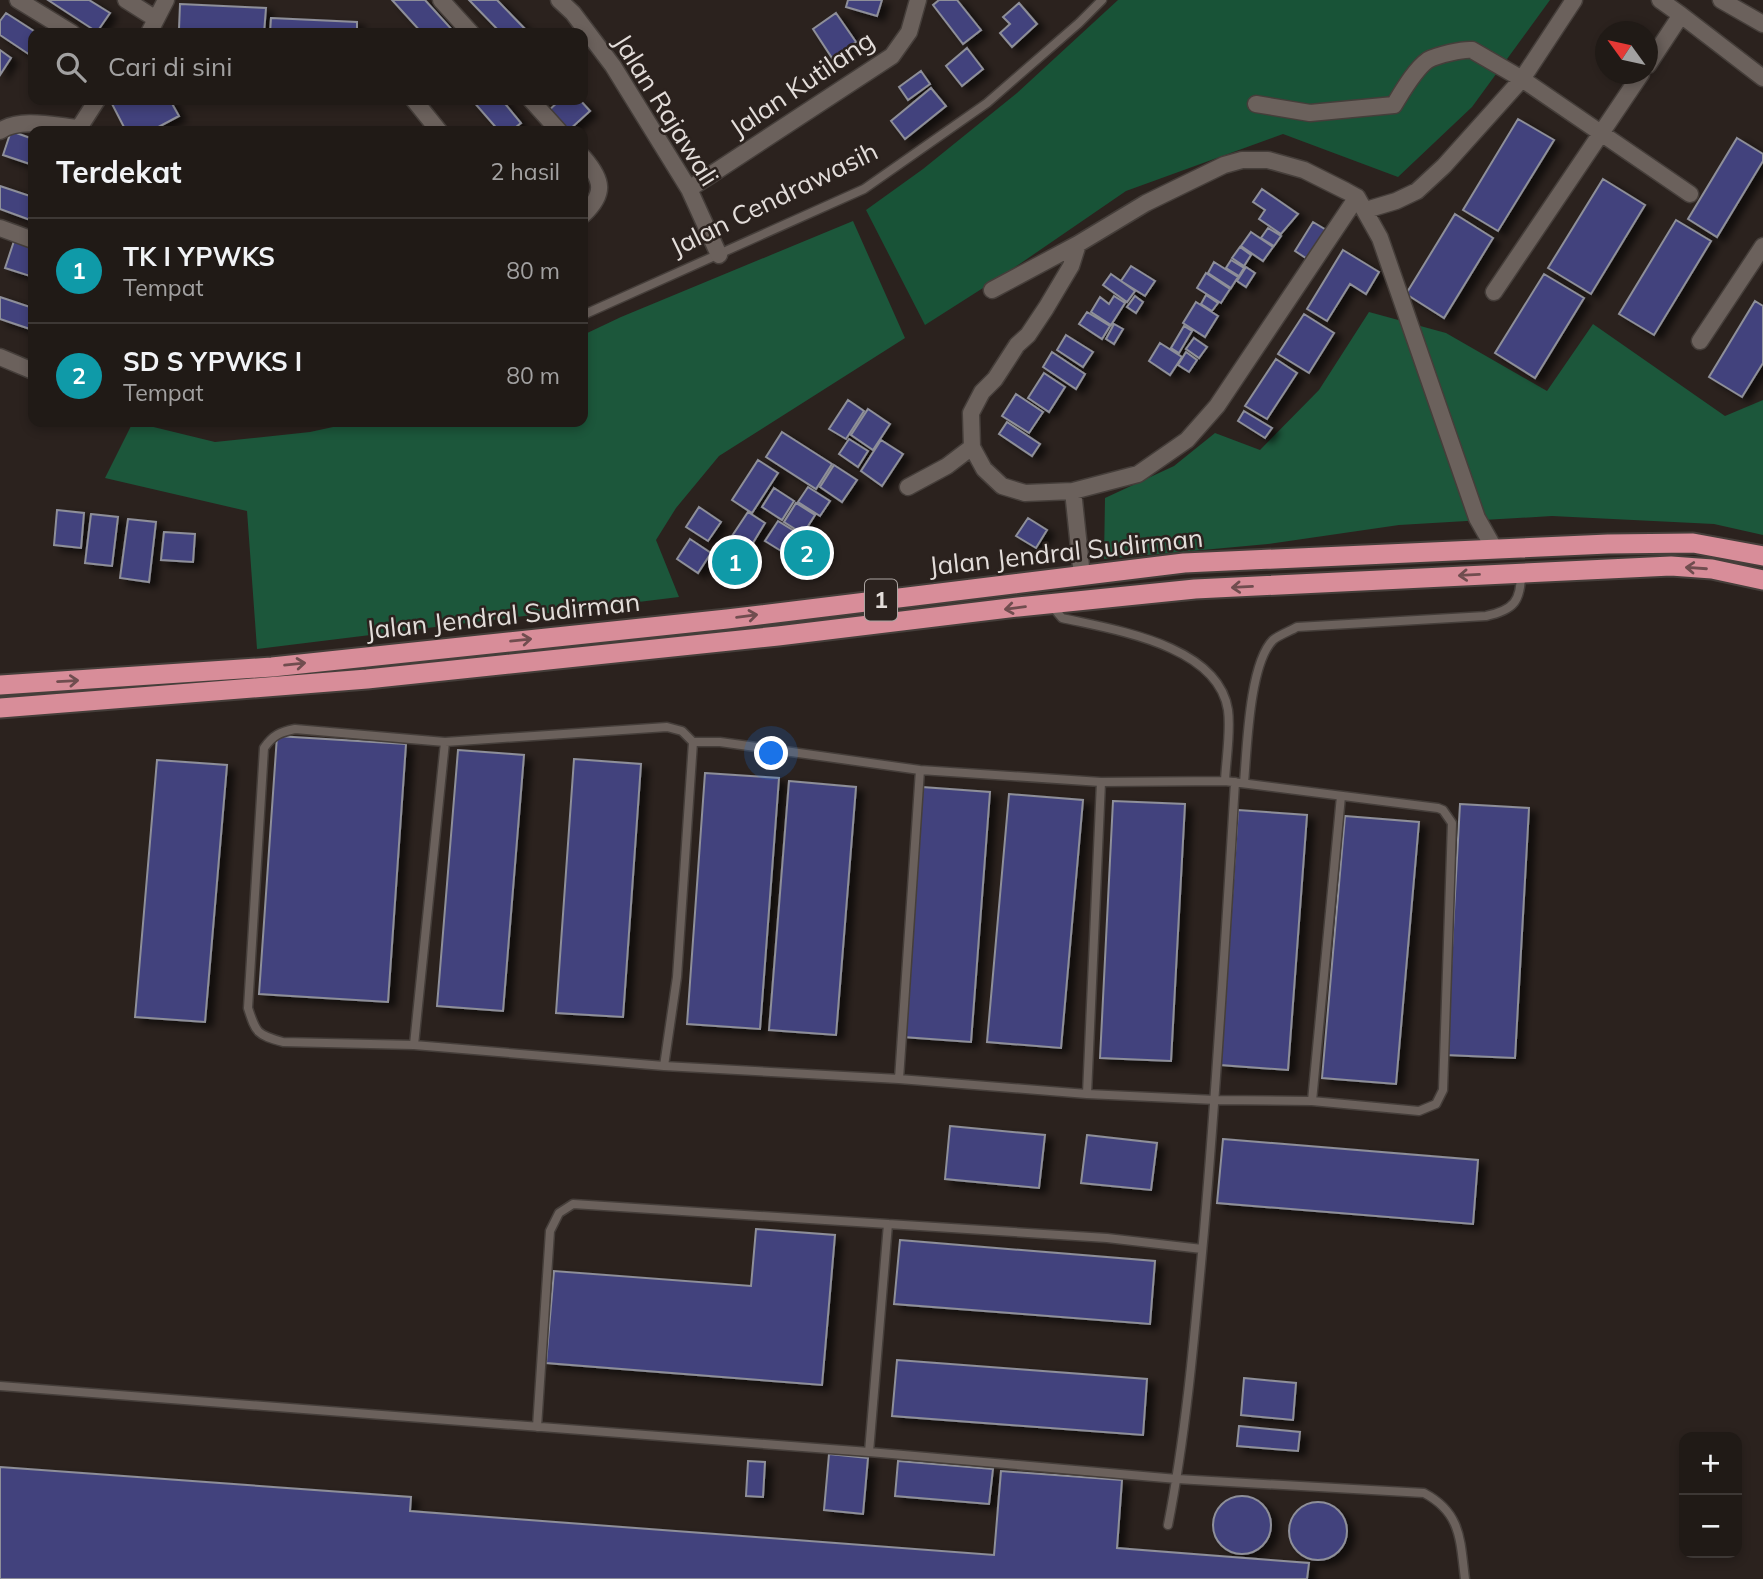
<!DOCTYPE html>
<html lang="id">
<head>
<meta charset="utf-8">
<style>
  body { margin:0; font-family:Mulish,sans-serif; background:#28231f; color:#f1f3f6 }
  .controls { position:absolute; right:21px; bottom:21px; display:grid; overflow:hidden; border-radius:14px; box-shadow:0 4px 10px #0003 }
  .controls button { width:63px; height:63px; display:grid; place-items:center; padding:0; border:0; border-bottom:2px solid #3d3835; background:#201a16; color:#f1f3f6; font:35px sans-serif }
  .compass { position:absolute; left:1595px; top:21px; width:63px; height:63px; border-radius:50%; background:#201a16; box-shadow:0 4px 10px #0003; rotate:303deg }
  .you { position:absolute; left:772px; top:754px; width:24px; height:24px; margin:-18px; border:5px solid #fff; border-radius:50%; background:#1a73e8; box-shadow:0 0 0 10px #1a73e833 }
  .badge { display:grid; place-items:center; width:46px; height:46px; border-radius:50%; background:#f39f82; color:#fff; font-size:23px; font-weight:700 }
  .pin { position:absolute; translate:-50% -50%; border:4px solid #fff; box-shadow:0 2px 7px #0006 }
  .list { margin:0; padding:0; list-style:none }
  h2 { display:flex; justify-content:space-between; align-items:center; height:91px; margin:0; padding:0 28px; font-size:30px }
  h2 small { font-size:23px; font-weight:400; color:#a2a1a1 }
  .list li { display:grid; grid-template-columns:46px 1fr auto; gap:21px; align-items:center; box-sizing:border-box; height:105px; padding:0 28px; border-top:2px solid #3d3835 }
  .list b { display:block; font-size:26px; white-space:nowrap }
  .list p { margin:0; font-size:23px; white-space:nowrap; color:#a2a1a1 }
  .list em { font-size:23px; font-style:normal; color:#a2a1a1 }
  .icon { flex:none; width:38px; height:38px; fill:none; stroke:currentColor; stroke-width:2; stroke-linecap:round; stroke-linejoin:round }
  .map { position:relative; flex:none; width:1763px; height:1579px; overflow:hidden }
  .search { position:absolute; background:#201a16; box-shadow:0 4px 10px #0003; left:28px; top:28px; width:560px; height:77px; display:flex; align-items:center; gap:18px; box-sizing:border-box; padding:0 24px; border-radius:14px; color:#a2a1a1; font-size:26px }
  .panel { position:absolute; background:#201a16; box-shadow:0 4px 10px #0003; left:28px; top:126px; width:560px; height:301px; border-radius:14px }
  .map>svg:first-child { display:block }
  .green { fill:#185337 }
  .forest { fill:#1c573b }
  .building { fill:#42437d; stroke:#8e8f99; stroke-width:2; filter:url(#shadow) }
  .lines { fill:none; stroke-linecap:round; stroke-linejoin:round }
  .service-casing { stroke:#453e3a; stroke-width:11 }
  .minor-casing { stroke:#453e3a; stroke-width:19 }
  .trunk-casing { stroke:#453e3a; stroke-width:23 }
  .service { stroke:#6b615c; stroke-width:8 }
  .minor { stroke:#6b615c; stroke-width:16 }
  .trunk { stroke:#d88d99; stroke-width:19 }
  .oneway { stroke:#704d4f }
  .labels { text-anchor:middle; stroke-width:5; stroke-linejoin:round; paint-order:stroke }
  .shield { fill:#2b221e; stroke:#aca5a2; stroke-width:2 }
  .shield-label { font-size:24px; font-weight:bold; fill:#e3ddda }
  .street-label { font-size:26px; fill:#e3ddda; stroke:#2b221e }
</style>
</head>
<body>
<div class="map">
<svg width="1763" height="1579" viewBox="0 0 1763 1579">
  <defs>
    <filter id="shadow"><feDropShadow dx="7" dy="4.5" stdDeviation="3.5" flood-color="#0009"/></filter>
  </defs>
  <rect width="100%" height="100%" fill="#2b221e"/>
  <!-- green -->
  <path class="green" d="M 1118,0 L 1550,0 L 1472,107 L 1398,177 L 1283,134 L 1126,191 L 1005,274 L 925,325 L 866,210 L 923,169 L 1017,93 Z"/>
  <!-- forest -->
  <path class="forest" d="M 853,221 L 905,338 L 719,456 L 676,508 L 656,540 L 679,597 L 257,649 L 247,511 L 105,478 L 133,422 L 215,442 L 310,432 L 356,422 L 583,422 L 583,335 L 621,317 Z
    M 1369,312 L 1446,333 L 1547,391 L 1593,324 L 1725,416 L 1763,400 L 1763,535 L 1714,524 L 1552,516 L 1399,525 L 1268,544 L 1104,559 L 1105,498 L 1174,466 L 1215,433 L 1260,450 L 1319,390 Z"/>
  <!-- building -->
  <path class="building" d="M 48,0 L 89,0 L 110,13 L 97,32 Z
    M 392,0 L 425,0 L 455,33 L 422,33 Z
    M 469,0 L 497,0 L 526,30 L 522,33 L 501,33 Z
    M 848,0 L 882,0 L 877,16 L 846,7 Z
    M 939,0 L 957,0 L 981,30 L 963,44 L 933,5 Z
    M 1019,3 L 1037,24 L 1012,47 L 1000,33 L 1010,24 L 1003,17 Z
    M 180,4 L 266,8 L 264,33 L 179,29 Z
    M 6,13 L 37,33 L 33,33 L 33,57 L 0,35 L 0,21 Z
    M 836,13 L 856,42 L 832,58 L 813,29 Z
    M 271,18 L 357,22 L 357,33 L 270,33 Z
    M 967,48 L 983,69 L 962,86 L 946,66 Z
    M 0,50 L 11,58 L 0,75 Z
    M 921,71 L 930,84 L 908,100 L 899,87 Z
    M 931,88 L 946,106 L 905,139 L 891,121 Z
    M 110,100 L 170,100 L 179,116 L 151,131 L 126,131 Z
    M 472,100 L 502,100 L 521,123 L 511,131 L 499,131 Z
    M 560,100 L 580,100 L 590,111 L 568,131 L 564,131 L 547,112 Z
    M 1518,119 L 1554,140 L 1498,231 L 1463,210 Z
    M 11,131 L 33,139 L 33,165 L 3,155 Z
    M 1737,138 L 1763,154 L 1763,161 L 1717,237 L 1688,219 Z
    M 1603,179 L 1645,205 L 1591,294 L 1548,268 Z
    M 0,186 L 33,197 L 33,221 L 0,209 Z
    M 1262,189 L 1298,214 L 1281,234 L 1259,219 L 1265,210 L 1253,202 Z
    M 1455,214 L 1493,238 L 1444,318 L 1406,294 Z
    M 1676,220 L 1711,241 L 1654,335 L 1619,314 Z
    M 1313,222 L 1328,231 L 1309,260 L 1295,251 Z
    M 1268,228 L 1281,236 L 1274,246 L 1261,238 Z
    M 1251,232 L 1273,247 L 1263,261 L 1241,246 Z
    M 14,241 L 33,248 L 33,277 L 5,268 Z
    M 1240,247 L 1251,255 L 1244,266 L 1232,258 Z
    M 1343,250 L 1379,272 L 1366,294 L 1350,284 L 1327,321 L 1307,309 Z
    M 1231,260 L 1244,268 L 1239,276 L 1226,268 Z
    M 1214,262 L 1238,277 L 1231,288 L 1208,273 Z
    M 1131,266 L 1155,281 L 1145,296 L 1121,281 Z
    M 1246,267 L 1255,273 L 1246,287 L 1237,281 Z
    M 1206,273 L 1230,289 L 1221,303 L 1197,288 Z
    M 1111,274 L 1135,291 L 1127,302 L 1103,285 Z
    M 1544,274 L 1584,298 L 1535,378 L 1495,353 Z
    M 1206,295 L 1218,303 L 1212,311 L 1201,304 Z
    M 1114,296 L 1125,303 L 1111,325 L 1091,312 L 1100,297 L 1109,304 Z
    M 1135,296 L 1143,302 L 1136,313 L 1127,307 Z
    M 0,297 L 33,308 L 33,330 L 0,319 Z
    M 1755,301 L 1763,306 L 1763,363 L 1742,397 L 1709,377 Z
    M 1196,302 L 1218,316 L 1205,337 L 1183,323 Z
    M 1087,312 L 1110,326 L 1102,339 L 1079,324 Z
    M 1304,314 L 1334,333 L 1309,373 L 1278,354 Z
    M 1114,324 L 1123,329 L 1114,344 L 1106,339 Z
    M 1184,326 L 1192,331 L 1179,353 L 1171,348 Z
    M 1066,335 L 1093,352 L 1083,367 L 1057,350 Z
    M 1194,338 L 1207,347 L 1199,358 L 1186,349 Z
    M 1160,343 L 1182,357 L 1170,375 L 1149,361 Z
    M 1052,352 L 1085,374 L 1076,389 L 1043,367 Z
    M 1186,352 L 1197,360 L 1189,372 L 1178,365 Z
    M 1276,359 L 1297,373 L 1267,419 L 1245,406 Z
    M 1044,373 L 1065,387 L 1049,412 L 1028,398 Z
    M 1016,394 L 1043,412 L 1029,433 L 1002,416 Z
    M 848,400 L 864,411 L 846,439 L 829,429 Z
    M 868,409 L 890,424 L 873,450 L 851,435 Z
    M 1244,411 L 1272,428 L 1265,438 L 1238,421 Z
    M 1007,422 L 1040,444 L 1032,456 L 999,434 Z
    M 782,432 L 832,464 L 816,489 L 766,457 Z
    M 849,439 L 868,451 L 858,467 L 839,454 Z
    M 881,440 L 903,454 L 882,486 L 861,471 Z
    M 758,460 L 778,473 L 752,513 L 732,500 Z
    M 834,465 L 857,480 L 842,502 L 820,487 Z
    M 808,487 L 830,501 L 820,516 L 798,502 Z
    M 774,488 L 794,501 L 782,520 L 762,507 Z
    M 796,503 L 815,515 L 803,534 L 784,522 Z
    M 699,507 L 721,522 L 708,541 L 686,527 Z
    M 57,510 L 84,513 L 81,548 L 54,545 Z
    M 748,512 L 765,523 L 748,551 L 730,539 Z
    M 91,514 L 118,517 L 112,566 L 85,563 Z
    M 1028,518 L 1047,530 L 1036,548 L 1016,536 Z
    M 128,519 L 156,522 L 149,582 L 120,578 Z
    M 778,521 L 799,534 L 786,554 L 765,541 Z
    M 164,532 L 195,534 L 193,562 L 161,560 Z
    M 803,535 L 826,550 L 812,571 L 789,556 Z
    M 690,539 L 711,553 L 698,573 L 677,559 Z
    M 729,544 L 755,560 L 741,581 L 716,564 Z
    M 277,736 L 406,744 L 388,1002 L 259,994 Z
    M 458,750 L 524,755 L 503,1011 L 437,1006 Z
    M 574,759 L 641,764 L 623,1017 L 556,1013 Z
    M 157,760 L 227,765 L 205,1022 L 135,1017 Z
    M 705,773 L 779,778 L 760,1029 L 687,1024 Z
    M 789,781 L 856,787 L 836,1035 L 769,1030 Z
    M 922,787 L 990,792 L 971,1042 L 903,1037 Z
    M 1009,794 L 1083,800 L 1061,1048 L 987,1042 Z
    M 1113,801 L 1185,804 L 1171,1061 L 1100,1058 Z
    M 1460,804 L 1529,808 L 1515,1058 L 1446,1055 Z
    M 1238,810 L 1307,815 L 1288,1070 L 1220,1065 Z
    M 1345,816 L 1419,822 L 1396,1084 L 1322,1078 Z
    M 950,1126 L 1045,1135 L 1039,1188 L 945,1179 Z
    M 1087,1135 L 1157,1143 L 1151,1190 L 1081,1183 Z
    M 1223,1139 L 1478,1160 L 1473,1224 L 1217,1203 Z
    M 756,1229 L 835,1235 L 822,1385 L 546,1363 L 554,1271 L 751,1286 Z
    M 900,1240 L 1155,1261 L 1150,1324 L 894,1304 Z
    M 897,1360 L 1147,1379 L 1143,1435 L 892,1416 Z
    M 1244,1378 L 1296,1383 L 1293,1420 L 1241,1415 Z
    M 1239,1426 L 1300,1432 L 1298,1451 L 1237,1446 Z
    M 829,1454 L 868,1458 L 863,1514 L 824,1510 Z
    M 748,1461 L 765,1462 L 763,1497 L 746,1496 Z
    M 898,1461 L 993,1469 L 989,1504 L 895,1496 Z
    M 0,1467 L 411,1497 L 410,1511 L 994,1555 L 1001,1471 L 1122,1480 L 1117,1548 L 1309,1563 L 1307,1579 L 0,1579 Z
    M1213 1525a29 29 0 1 1 58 0a29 29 0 1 1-58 0Z
    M1289 1531a29 29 0 1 1 58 0a29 29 0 1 1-58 0Z"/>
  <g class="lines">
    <defs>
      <path id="service" d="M 583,315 L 864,189 L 987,103 L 1079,23 L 1102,0
        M 1052,606 L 1062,618 C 1115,630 1218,645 1228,710 C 1231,732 1226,759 1225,781
        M 1244,783 C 1247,749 1249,664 1273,640 C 1279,635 1290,631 1297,627 L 1486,616 C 1514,610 1521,601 1521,573
        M 414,1045 L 445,742
        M 664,1066 L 677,977 L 693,742 L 682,731 L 667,727 L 445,742 L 295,729 C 280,732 273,735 264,748 L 248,1008 C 256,1033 257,1035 283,1042 L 414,1045 L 664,1066 L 899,1079 L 1087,1094 L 1216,1100 L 1312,1101 L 1419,1111 L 1436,1104 L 1443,1090 L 1452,823 L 1443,810 L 1438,808 L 1225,781 L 1101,782 L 920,770 L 720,742 L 693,742
        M 899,1079 L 920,770
        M 1087,1094 L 1101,782
        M 1312,1101 L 1341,796
        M 0,1386 L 869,1452 L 1177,1479 L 1424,1493 C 1462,1513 1460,1541 1465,1579
        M 537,1427 L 550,1231 L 559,1213 L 573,1204 L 1107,1238 L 1202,1249
        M 869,1452 L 888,1224
        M 1168,1525 C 1187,1428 1195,1329 1204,1231 C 1217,1081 1226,932 1235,782"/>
      <path id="minor" d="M 18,0 L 72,33
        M 126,0 L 156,19
        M 441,0 L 471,33
        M 559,0 L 573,13 L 613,66 L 689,189 L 719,255
        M 1721,0 L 1763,24
        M 1681,15 L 1763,78
        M 149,33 L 166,0
        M 1648,65 L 1681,15 L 1660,0
        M 414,100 L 439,131
        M 531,100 L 559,131
        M 1256,104 L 1310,113 L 1394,105 C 1402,92 1415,69 1428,60 C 1437,55 1463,49 1472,50 L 1522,79 L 1690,194
        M 0,131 C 20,117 56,126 79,128 L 97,100
        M 583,157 C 604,181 605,194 583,215
        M 689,189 L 892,56 L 909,32 L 918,0
        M 1366,210 L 1396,201 L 1417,191 L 1444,166 L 1522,79 L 1574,0
        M 0,228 L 33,240
        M 992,290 L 1078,244 L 1146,203 L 1224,165 L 1242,160 L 1268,160 L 1304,170 L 1346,191 L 1357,197 L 1380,238 L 1477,518 L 1494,548
        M 1494,292 L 1641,74
        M 1700,341 L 1763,246
        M 0,357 L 33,371
        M 972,447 L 984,469 L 1002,486 L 1025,493 L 1073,491 L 1138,474 L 1187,440 L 1217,406 L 1357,197
        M 908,487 L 947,466 L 972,447 L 971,413 L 982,392 L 995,379 L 1017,345 L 1028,335 L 1046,308 L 1071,266 L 1078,244
        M 1073,491 L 1082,576"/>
      <path id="trunk" d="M 0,685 L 272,667 L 727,619 L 1184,563 L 1608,544 L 1693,543 L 1763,556
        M 0,708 L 367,679 L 778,636 L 1018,607 L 1195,589 L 1671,566 L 1712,569 L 1763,580"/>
    </defs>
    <!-- service casing -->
    <use href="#service" class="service-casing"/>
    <!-- minor casing -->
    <use href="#minor" class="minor-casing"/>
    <!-- trunk casing -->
    <use href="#trunk" class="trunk-casing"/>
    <!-- service -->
    <use href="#service" class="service"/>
    <!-- minor -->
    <use href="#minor" class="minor"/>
    <!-- trunk -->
    <use href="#trunk" class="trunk"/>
  </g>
  <!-- one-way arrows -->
  <defs><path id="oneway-shaft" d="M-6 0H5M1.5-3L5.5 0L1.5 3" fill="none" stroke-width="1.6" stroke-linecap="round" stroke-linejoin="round" transform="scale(1.75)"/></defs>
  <g class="oneway">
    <use href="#oneway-shaft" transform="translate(1696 568) rotate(-176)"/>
    <use href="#oneway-shaft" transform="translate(1469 575) rotate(177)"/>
    <use href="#oneway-shaft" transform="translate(1242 587) rotate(177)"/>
    <use href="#oneway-shaft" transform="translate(1015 608) rotate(173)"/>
    <use href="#oneway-shaft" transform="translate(747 616) rotate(-7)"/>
    <use href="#oneway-shaft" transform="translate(521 640) rotate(-6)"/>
    <use href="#oneway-shaft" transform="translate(295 664) rotate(-6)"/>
    <use href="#oneway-shaft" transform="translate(68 681) rotate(-3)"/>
  </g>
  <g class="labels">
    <!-- shield labels -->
    <rect class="shield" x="865" y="579.5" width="32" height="41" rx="5"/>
    <g class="shield-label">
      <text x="881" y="608">1</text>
    </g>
    <!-- street labels -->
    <g class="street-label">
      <text transform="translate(802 84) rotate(-34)" y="9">Jalan Kutilang</text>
      <text transform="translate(666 110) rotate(58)" y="9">Jalan Rajawali</text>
      <text transform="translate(774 199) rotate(-26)" y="9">Jalan Cendrawasih</text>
      <text transform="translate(1066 552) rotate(-6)" y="9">Jalan Jendral Sudirman</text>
      <text transform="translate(503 616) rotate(-6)" y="9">Jalan Jendral Sudirman</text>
    </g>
  </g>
</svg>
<div class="controls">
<button>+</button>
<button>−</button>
</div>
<svg class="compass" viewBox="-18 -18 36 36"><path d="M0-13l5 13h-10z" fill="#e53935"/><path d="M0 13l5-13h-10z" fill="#a2a1a1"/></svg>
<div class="you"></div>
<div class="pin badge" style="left:735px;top:562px;background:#0f9aa8">1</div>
<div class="pin badge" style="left:807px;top:553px;background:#0f9aa8">2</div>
<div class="search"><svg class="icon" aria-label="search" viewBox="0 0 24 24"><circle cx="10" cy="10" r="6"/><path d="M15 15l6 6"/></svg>Cari di sini</div>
<section class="panel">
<h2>Terdekat<small>2 hasil</small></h2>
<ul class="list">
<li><span class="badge" style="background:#0f9aa8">1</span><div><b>TK I YPWKS</b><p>Tempat</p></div><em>80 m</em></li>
<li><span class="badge" style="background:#0f9aa8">2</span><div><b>SD S YPWKS I</b><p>Tempat</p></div><em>80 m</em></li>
</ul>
</section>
</div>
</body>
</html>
